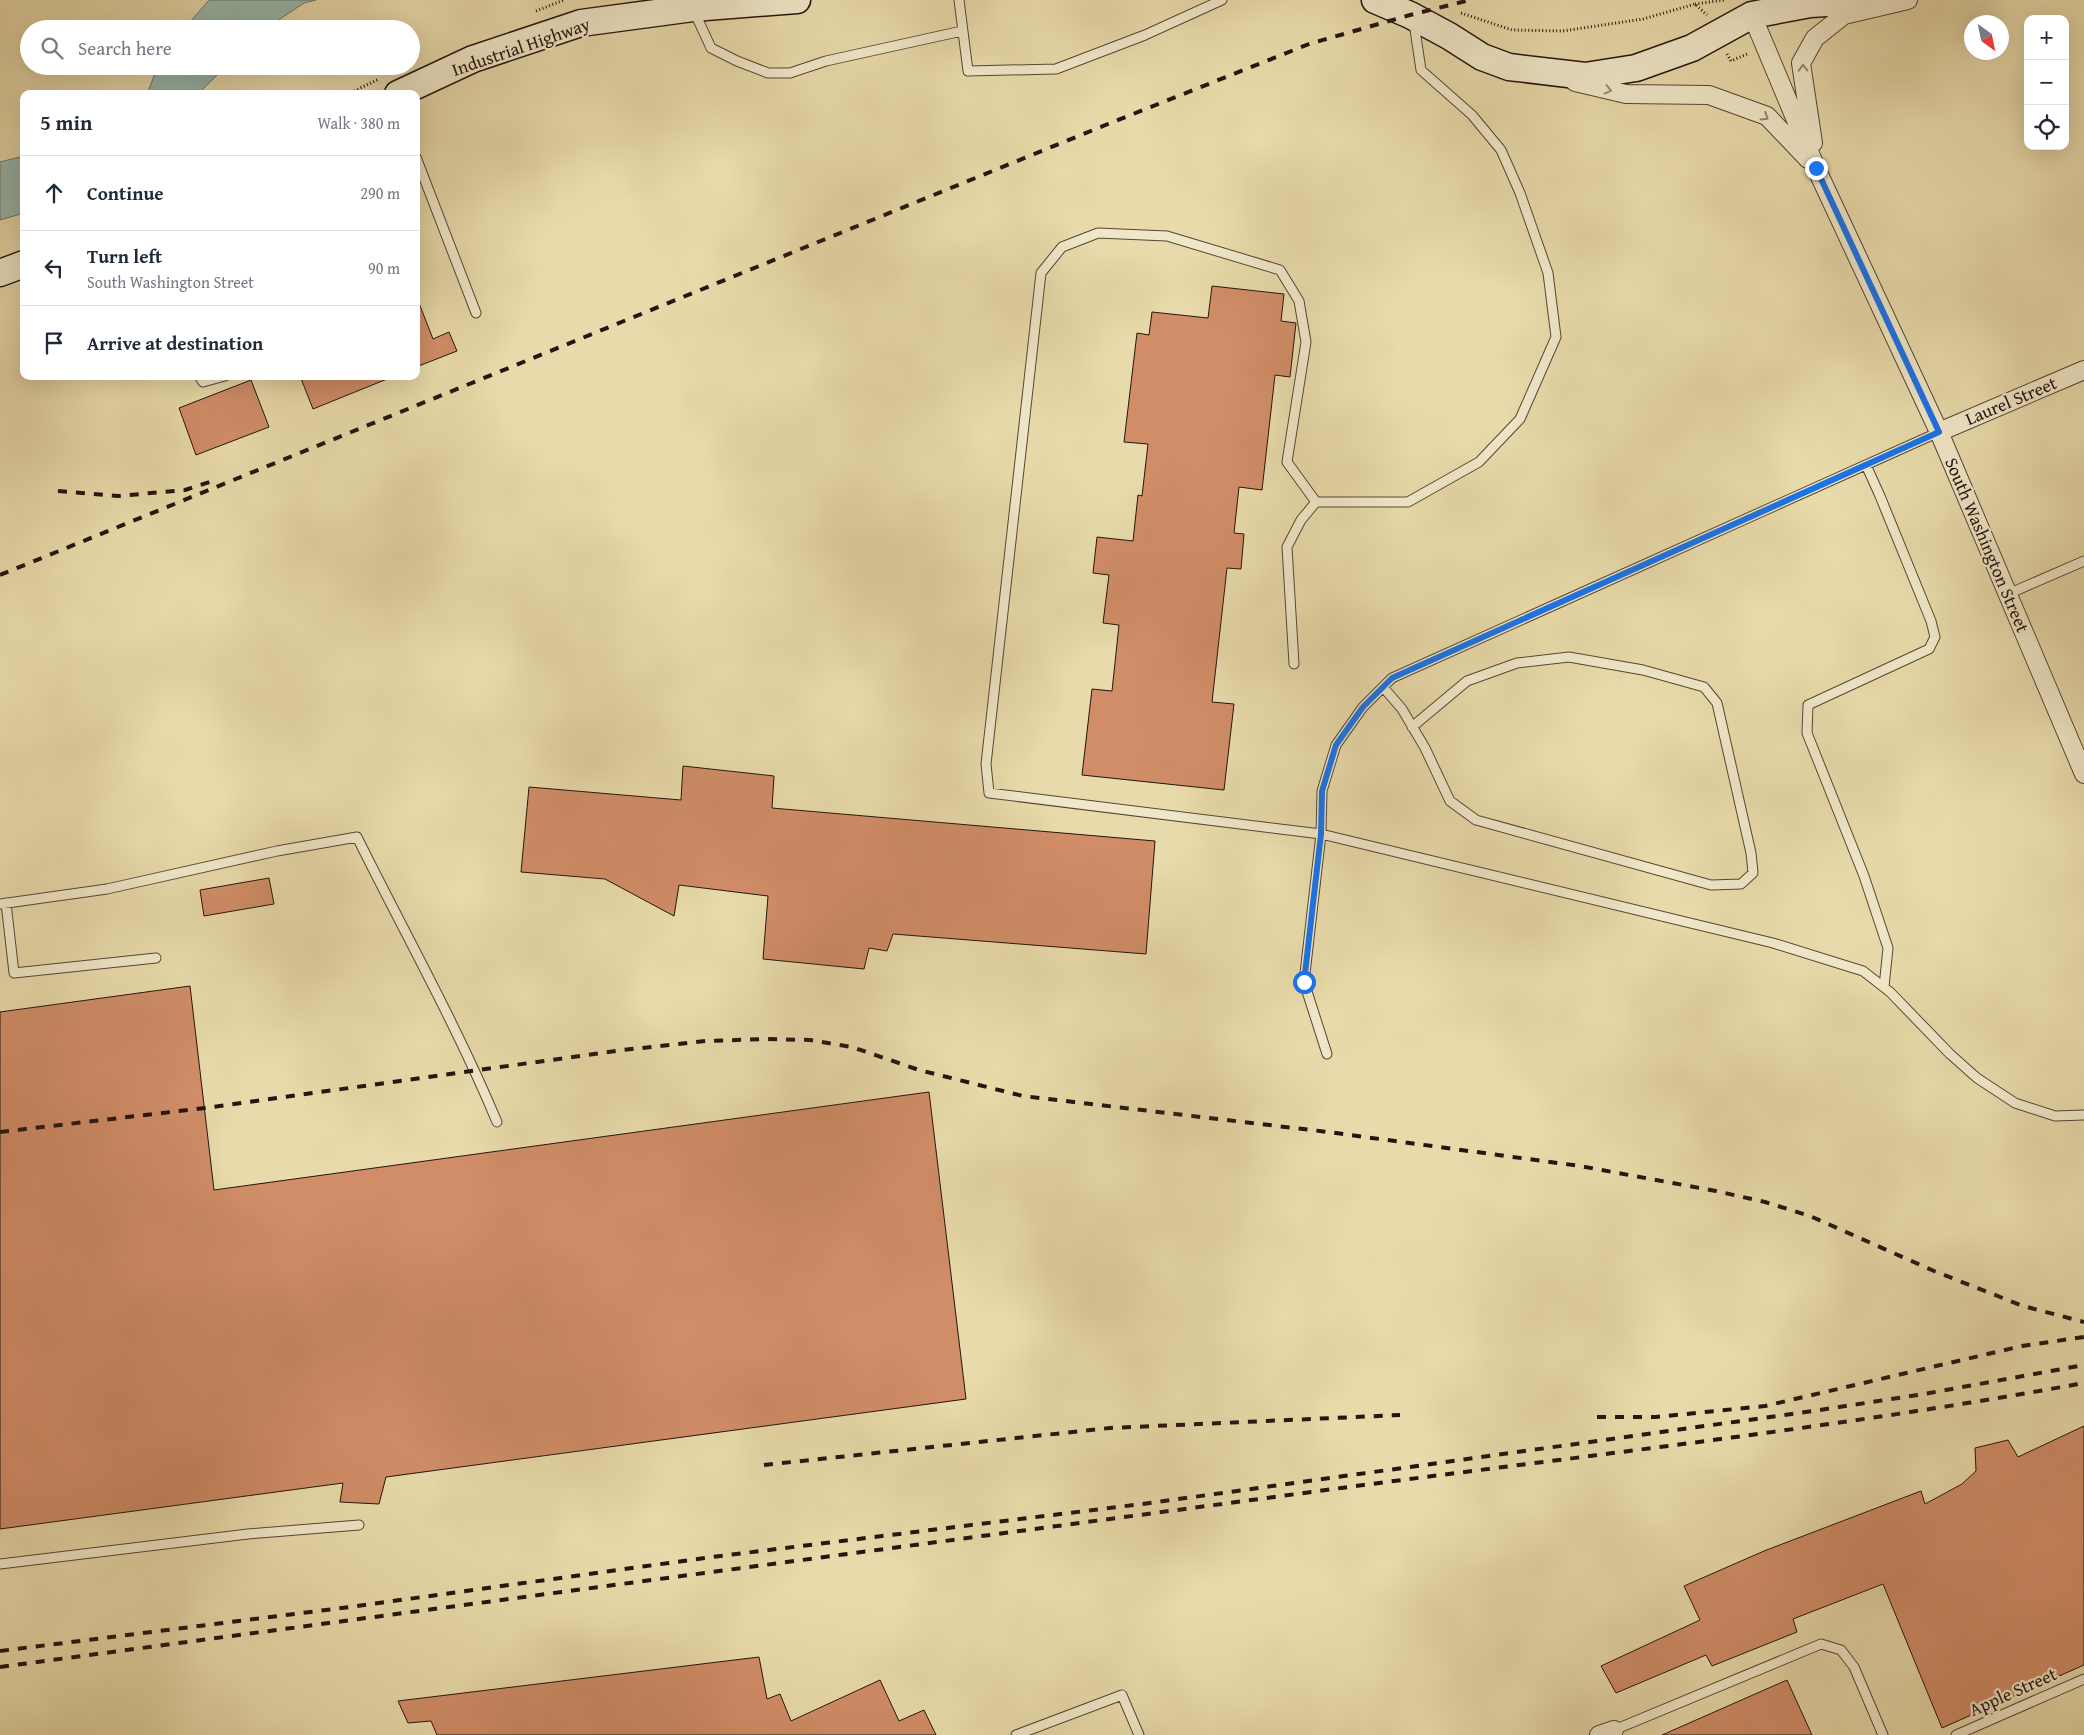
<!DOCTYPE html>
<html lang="en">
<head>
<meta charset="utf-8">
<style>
  body { margin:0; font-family:"Gentium Book Plus",serif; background:#f6f6f7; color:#1f2937 }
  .controls { position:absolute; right:15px; top:15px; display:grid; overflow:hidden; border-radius:10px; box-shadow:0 5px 20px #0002 }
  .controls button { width:45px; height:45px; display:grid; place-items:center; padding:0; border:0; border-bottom:1px solid #e0e1e3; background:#fff; color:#1f2937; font:25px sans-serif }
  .compass { position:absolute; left:1964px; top:15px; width:45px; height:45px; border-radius:50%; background:#fff; box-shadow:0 5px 20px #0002; rotate:147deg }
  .stop { position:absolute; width:15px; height:15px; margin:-11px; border:4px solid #1a73e8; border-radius:50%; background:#fff }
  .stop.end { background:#1a73e8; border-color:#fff; box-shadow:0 1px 5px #0008 }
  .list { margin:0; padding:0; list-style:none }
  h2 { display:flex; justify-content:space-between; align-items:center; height:65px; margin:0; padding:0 20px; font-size:21px }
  h2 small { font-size:16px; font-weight:400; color:#747a83 }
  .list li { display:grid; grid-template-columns:32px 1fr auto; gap:15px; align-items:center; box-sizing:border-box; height:75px; padding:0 20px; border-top:1px solid #e0e1e3 }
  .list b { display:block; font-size:19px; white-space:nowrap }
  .list p { margin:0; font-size:16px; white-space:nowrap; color:#747a83 }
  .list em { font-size:16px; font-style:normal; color:#747a83 }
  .icon { flex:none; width:28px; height:28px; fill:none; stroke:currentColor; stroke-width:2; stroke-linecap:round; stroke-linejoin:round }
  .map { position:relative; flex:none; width:2084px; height:1735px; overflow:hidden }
  .search { position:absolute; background:#fff; box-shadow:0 5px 20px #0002; left:20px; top:20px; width:400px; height:55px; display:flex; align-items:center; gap:12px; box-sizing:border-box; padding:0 18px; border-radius:28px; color:#747a83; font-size:19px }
  .panel { position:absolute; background:#fff; box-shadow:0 5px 20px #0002; left:20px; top:90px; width:400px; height:290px; border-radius:10px }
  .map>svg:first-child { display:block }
  .water { fill:#98baaf; stroke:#6a786f }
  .building { fill:#d08d68; stroke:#24150e }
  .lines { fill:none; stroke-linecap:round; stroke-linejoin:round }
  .lane-casing { stroke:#554635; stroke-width:11 }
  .street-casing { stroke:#554635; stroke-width:20 }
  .secondary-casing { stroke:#24150e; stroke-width:29 }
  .path { stroke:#24150e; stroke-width:3; stroke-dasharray:1 2.5; stroke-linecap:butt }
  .lane { stroke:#f0e7c8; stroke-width:9 }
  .street { stroke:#f0e7c8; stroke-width:18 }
  .secondary { stroke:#f0e7c8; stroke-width:26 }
  .rail { stroke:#24150e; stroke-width:4; stroke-dasharray:9 9; stroke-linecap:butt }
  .oneway { stroke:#948874 }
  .route { stroke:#1a73e8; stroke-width:6 }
  .labels { text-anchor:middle; stroke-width:4.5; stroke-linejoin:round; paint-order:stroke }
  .street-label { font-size:18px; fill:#24150e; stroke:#f0e7c8 }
</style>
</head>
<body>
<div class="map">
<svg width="2084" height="1735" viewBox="0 0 2084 1735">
  <rect width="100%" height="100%" fill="#e8daaa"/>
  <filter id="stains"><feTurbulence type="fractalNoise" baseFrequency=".004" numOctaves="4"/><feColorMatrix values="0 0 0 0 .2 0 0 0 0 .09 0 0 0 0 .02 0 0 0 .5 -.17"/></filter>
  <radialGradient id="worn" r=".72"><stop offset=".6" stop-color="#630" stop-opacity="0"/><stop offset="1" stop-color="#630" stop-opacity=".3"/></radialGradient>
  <!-- water -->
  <path class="water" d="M 209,0 L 316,0 L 304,3 L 265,29 L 184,29 Z
    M 158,66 L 226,66 L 198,94 L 147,94 Z
    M 24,156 L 24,213 L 0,220 L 0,162 Z"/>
  <!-- building -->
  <path class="building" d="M 1212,286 L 1284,294 L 1281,321 L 1296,323 L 1290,377 L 1275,375 L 1262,490 L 1239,487 L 1234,533 L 1244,534 L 1241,569 L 1227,568 L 1212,702 L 1234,704 L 1224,790 L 1082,775 L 1092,689 L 1112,691 L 1119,625 L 1103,623 L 1109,575 L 1093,573 L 1097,537 L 1133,541 L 1138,495 L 1142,496 L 1148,444 L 1124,442 L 1137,333 L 1149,335 L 1152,312 L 1208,318 Z
    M 417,298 L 433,339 L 449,332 L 457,351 L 416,367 Z
    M 300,376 L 392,376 L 392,377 L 313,409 Z
    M 251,380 L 269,427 L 196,455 L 179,408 Z
    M 683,766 L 774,776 L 772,808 L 1155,841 L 1146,954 L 893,934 L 887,951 L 869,948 L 864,969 L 763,959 L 768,896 L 679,885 L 674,916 L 605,879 L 521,872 L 529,787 L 681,800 Z
    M 269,878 L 274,904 L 204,916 L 200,890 Z
    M 190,986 L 214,1190 L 929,1092 L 966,1399 L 386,1477 L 379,1504 L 340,1502 L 343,1483 L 0,1529 L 0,1012 Z
    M 2084,1426 L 2084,1665 L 1942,1728 L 1883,1584 L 1793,1619 L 1797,1632 L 1712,1666 L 1706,1655 L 1616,1693 L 1601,1666 L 1700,1620 L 1684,1586 L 1764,1551 L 1921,1491 L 1925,1504 L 1962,1484 L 1976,1471 L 1975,1448 L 2008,1440 L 2018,1457 Z
    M 759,1657 L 767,1699 L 780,1694 L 791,1721 L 880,1680 L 899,1721 L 924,1710 L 936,1735 L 437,1735 L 431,1721 L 408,1723 L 398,1701 Z
    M 1787,1680 L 1812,1735 L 1662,1735 Z"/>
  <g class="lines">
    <defs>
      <path id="lane" d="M 959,0 L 968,71 L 1056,69 L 1145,35 L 1222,0
        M 694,11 L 711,48 L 737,61 L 768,73 L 790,73 L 826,61 L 962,31
        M 416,157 L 476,313
        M 199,376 L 203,382 L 225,376
        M 1866,465 L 1880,496 L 1931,621 L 1935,637 L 1929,649 L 1808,705 L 1807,733 L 1864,876 L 1888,948 L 1884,987
        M 1316,502 L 1287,462 L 1306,342 L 1299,301 L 1280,270 L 1167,236 L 1098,233 L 1062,247 L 1041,273 L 986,764 L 989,793 L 1321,834 L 1773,943 L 1863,971 L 1890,992 L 1950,1054 L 1977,1078 L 2015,1103 L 2055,1116 L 2084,1115
        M 1316,502 L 1408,502 L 1479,462 L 1520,419 L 1556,337 L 1548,273 L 1520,193 L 1501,150 L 1472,115 L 1421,70 L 1414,23
        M 2008,594 L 2084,561
        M 1294,664 L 1287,547 L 1301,520 L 1316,502
        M 1383,687 L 1402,709 L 1425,748 L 1450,801 L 1476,820 L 1711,885 L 1741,884 L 1753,873 L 1751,853 L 1717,703 L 1704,687 L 1643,670 L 1569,657 L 1517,663 L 1467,681 L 1412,727
        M 6,903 L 14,973 L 156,958
        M 0,904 L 107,889 L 277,851 L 357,837 C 404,932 456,1024 497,1122
        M 1327,1054 L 1304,982 L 1321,834 L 1322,791 L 1336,745 L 1363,707 L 1392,678 L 1939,432
        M 0,1564 L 248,1534 L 359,1525
        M 1614,1730 L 1821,1644 L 1841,1650 L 1854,1667 L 1883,1735
        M 1016,1735 L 1122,1695 L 1139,1735
        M 1956,1735 L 2084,1679"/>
      <path id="street" d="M 1752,15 L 1816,168 L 1939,432 L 2084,774
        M 1575,82 L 1626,94 L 1709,95 L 1767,116 L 1808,159
        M 1813,143 L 1801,63 L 1815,38 L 1844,15 L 1908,0
        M 1939,432 L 2084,370
        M 1599,1735 L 1614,1730"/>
      <path id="secondary" d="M 1375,0 L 1410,15 L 1449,36 L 1482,57 L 1509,67 L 1585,76 L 1636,68 L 1692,48 L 1752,15 L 1810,4 L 1879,0
        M 398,94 L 473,59 L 581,23 L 693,8 L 797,0
        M 0,273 L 24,264"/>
    </defs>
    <!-- lane casing -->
    <use href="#lane" class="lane-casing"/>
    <!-- street casing -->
    <use href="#street" class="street-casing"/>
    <!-- secondary casing -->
    <use href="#secondary" class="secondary-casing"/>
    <!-- path -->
    <path class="path" d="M 1695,4 L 1724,0
      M 536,11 L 564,0
      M 1461,13 L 1512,30 L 1563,31 L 1643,19 L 1695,4 L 1707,15
      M 1727,54 L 1731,61 L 1747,54
      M 348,94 L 379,79"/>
    <!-- lane -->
    <use href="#lane" class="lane"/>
    <!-- street -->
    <use href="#street" class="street"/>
    <!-- secondary -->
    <use href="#secondary" class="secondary"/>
    <!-- rail -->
    <path class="rail" d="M 58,491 L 118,496 L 185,490 L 216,480
      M 0,575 L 1108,124 L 1309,44 L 1410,15 L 1470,0
      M 0,1132 L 205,1108 L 623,1050 L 706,1041 L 766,1039 L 810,1040 L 852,1047 L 919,1070 L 1023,1096 L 1328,1132 L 1580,1166 L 1716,1191 L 1765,1202 L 1810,1216 L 1934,1271 L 2023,1306 L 2084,1322
      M 1597,1417 L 1656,1417 L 1765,1406 L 2022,1346 L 2084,1337
      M 764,1465 L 1110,1428 L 1400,1415
      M 0,1651 L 350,1607 L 712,1557 L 1150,1503 L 1813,1411 L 1924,1394 L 2084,1365
      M 0,1667 C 447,1607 894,1548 1341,1488 C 1589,1455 1838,1428 2084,1383"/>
  </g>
  <!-- one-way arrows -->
  <defs><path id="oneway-chevron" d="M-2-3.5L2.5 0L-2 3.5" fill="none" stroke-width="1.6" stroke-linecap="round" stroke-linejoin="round" transform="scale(1.25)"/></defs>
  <g class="oneway">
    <use href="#oneway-chevron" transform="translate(1803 68) rotate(-91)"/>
    <use href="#oneway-chevron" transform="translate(1608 90) rotate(13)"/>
    <use href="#oneway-chevron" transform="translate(1765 117) rotate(32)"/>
  </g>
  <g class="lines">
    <!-- route -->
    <path class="route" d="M 1304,982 L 1321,834 L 1322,791 L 1336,745 L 1363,707 L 1392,678 L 1939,432 L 1816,168"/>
  </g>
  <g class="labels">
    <!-- street labels -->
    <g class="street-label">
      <text transform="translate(521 47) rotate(-19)" y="6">Industrial Highway</text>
      <text transform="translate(2011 401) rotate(-23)" y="6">Laurel Street</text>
      <text transform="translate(1987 545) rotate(67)" y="6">South Washington Street</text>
      <text transform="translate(2013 1692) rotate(-24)" y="6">Apple Street</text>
    </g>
  </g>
  <rect width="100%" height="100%" filter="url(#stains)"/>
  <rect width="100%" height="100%" fill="url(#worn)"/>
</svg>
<div class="controls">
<button>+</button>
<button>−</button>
<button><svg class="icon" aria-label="locate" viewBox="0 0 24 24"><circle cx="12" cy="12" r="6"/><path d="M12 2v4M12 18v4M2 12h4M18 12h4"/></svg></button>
</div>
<svg class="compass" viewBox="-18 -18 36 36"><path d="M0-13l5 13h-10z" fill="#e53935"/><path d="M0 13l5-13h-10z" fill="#747a83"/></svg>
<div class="stop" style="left:1304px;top:982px"></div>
<div class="stop end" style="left:1816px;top:168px"></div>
<div class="search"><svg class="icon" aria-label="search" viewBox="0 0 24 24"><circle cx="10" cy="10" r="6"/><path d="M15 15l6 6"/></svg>Search here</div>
<section class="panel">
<h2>5 min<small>Walk · 380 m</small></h2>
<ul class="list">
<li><svg class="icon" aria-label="ahead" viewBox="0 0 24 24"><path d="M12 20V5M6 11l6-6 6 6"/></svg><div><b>Continue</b></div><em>290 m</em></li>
<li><svg class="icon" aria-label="left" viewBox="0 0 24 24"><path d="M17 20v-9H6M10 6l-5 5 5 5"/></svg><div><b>Turn left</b><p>South Washington Street</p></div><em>90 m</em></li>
<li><svg class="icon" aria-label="arrive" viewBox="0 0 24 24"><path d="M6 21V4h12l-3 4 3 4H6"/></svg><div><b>Arrive at destination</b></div></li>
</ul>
</section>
</div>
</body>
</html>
